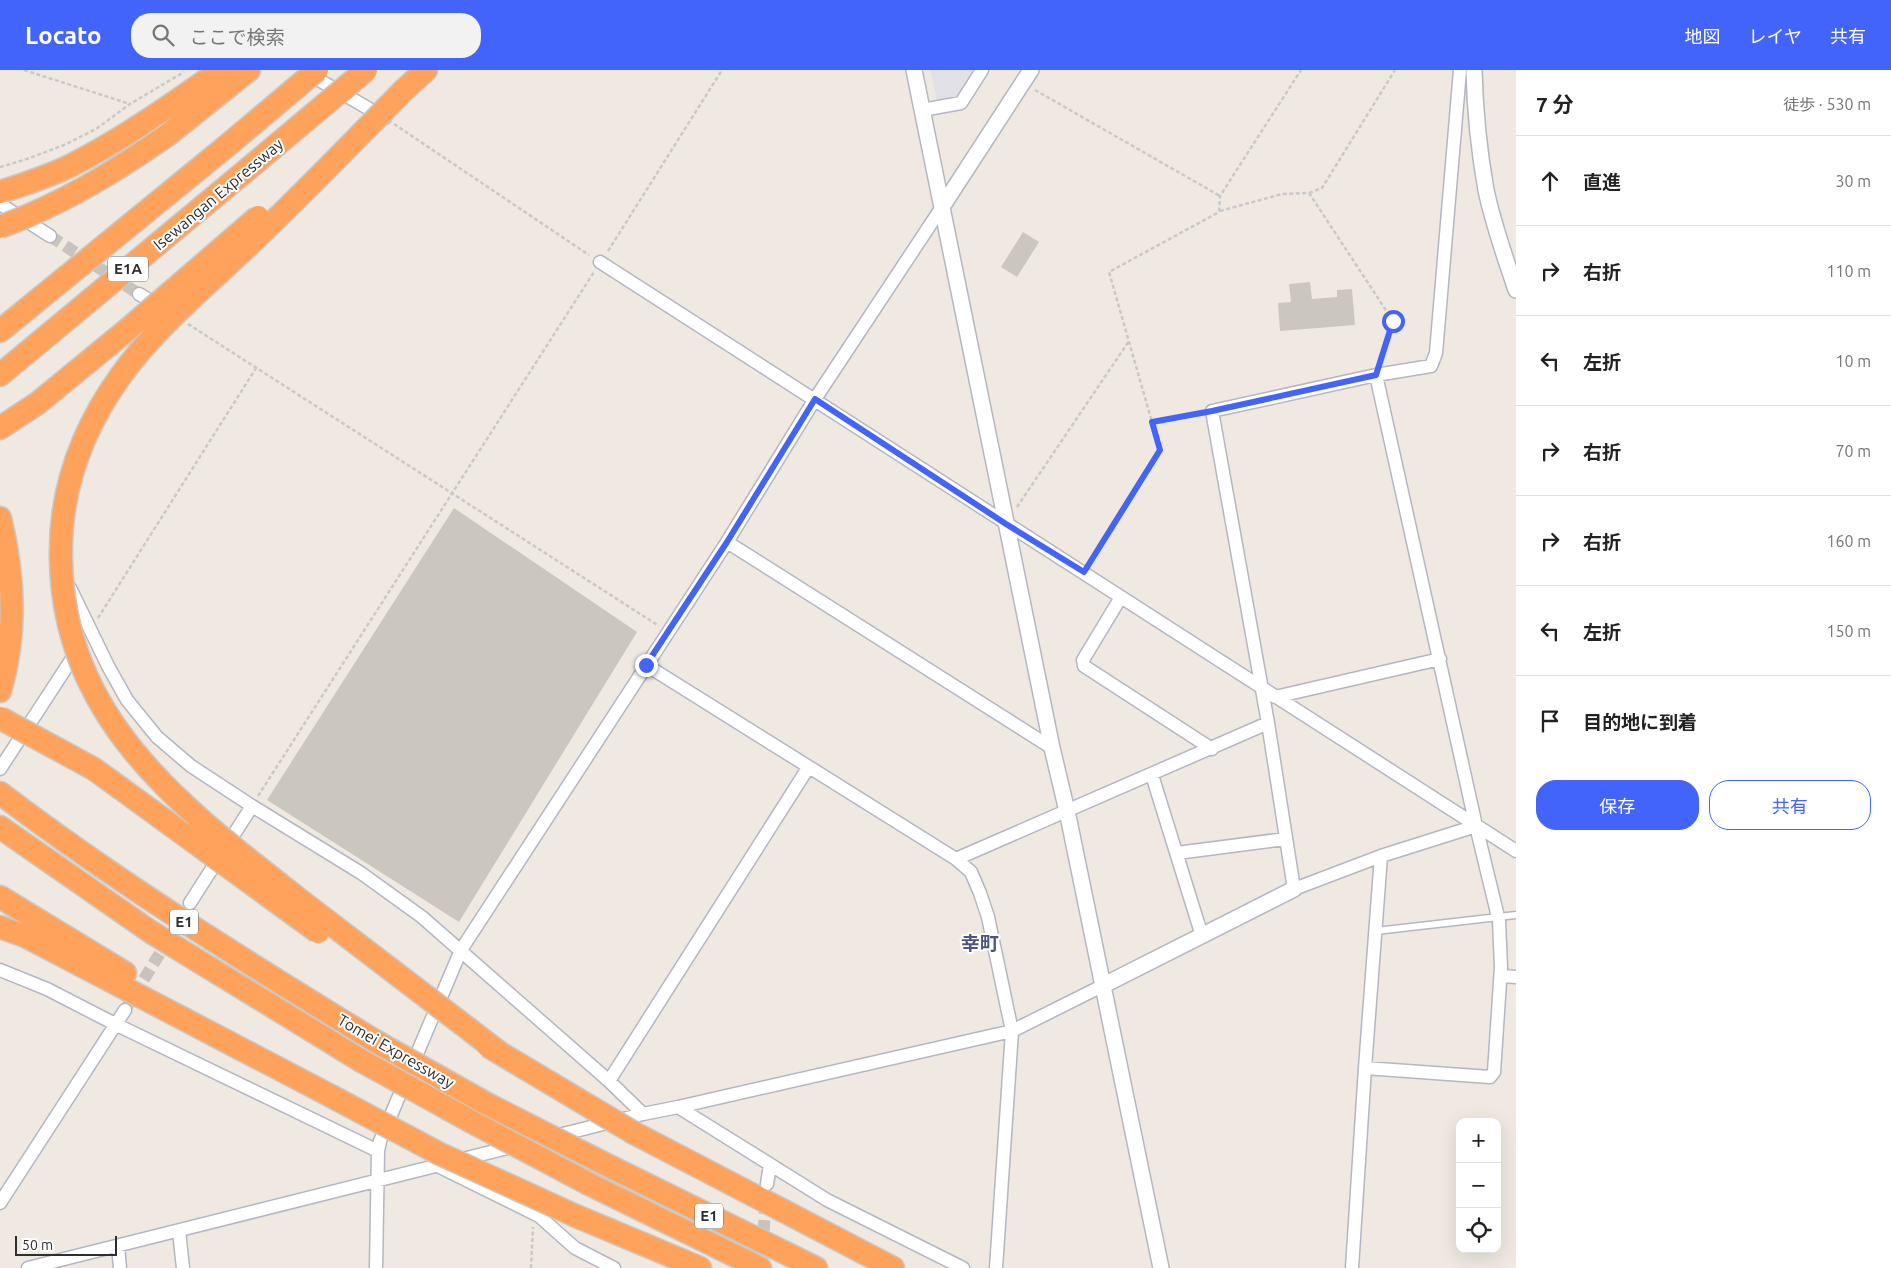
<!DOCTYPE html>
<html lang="ja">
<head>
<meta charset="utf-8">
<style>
  body { margin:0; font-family:Ubuntu,"Noto Sans JP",sans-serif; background:#f2f2f2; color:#222 }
  .controls { position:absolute; right:15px; bottom:15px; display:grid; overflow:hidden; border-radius:10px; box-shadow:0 5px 20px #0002 }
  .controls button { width:45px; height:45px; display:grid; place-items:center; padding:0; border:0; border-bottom:1px solid #e0e0e0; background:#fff; color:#222; font:25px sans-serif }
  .scale { position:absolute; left:15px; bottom:12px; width:102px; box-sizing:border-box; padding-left:5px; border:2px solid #2e2e2e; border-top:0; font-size:14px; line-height:18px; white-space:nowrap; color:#2e2e2e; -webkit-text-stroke:4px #fff; paint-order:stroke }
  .stop { position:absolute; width:15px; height:15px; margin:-11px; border:4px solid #4264fb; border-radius:50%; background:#fff }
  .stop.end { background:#4264fb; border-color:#fff; box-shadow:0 1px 5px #0008 }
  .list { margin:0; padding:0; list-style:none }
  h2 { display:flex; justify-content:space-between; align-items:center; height:65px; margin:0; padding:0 20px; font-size:21px }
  h2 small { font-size:16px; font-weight:400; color:#767676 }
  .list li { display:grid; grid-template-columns:32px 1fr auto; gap:15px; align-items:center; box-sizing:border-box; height:90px; padding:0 20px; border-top:1px solid #e0e0e0 }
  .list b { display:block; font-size:19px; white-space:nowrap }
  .list em { font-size:16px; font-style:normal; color:#767676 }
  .actions { display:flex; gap:10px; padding:15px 20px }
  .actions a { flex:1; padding:11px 0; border:1px solid #4264fb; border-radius:20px; text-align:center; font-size:18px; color:#4264fb }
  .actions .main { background:#4264fb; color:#fff }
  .icon { flex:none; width:28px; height:28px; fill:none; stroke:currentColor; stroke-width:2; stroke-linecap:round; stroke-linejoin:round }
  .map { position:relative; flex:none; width:1516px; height:1198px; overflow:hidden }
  header { display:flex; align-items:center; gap:30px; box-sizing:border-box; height:70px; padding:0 25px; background:#4264fb; color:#fff }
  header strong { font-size:24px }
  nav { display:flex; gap:28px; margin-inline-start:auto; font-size:18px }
  .search { width:350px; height:45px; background:#f2f2f2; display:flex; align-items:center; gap:12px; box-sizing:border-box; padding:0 18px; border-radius:20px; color:#767676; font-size:19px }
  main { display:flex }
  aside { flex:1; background:#fff }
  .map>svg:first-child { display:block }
  .industrial { fill:#e3e1e8 }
  .building { fill:#cbc7bf }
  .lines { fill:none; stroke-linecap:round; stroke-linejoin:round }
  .minor-tunnel { stroke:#c8c4bd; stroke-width:12; stroke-dasharray:12 6; stroke-linecap:butt }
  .service-casing { stroke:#b4b7c1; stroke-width:9 }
  .minor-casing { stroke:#b4b7c1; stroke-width:15 }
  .tertiary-casing { stroke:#b4b7c1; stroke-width:18 }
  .motorway-casing { stroke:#c9c9c9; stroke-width:25 }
  .path { stroke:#c9c9c9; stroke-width:2.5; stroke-dasharray:4 2.5; stroke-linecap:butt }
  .service { stroke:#fff; stroke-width:6 }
  .minor { stroke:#fff; stroke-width:12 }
  .tertiary { stroke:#fff; stroke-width:15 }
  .motorway { stroke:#ffa35c; stroke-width:22 }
  .motorway-bridge-casing { stroke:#c9c9c9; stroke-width:25; stroke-linecap:butt }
  .motorway-bridge { stroke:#ffa35c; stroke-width:22 }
  .route { stroke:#4264fb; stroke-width:6 }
  .labels { text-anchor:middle; stroke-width:4; stroke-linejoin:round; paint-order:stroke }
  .shield { fill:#fff; stroke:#6d6d6d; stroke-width:1 }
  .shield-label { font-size:15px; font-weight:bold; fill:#2e2e2e }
  .street-label { font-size:16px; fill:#2e2e2e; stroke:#fff }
  .quarter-label { font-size:19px; font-weight:bold; fill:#4d5680; stroke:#fff }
</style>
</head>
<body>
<header>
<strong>Locato</strong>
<div class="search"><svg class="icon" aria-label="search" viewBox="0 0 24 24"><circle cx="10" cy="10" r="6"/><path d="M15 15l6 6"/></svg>ここで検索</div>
<nav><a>地図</a><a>レイヤ</a><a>共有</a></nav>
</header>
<main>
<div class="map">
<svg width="1516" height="1198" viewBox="0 0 1516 1198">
  <rect width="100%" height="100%" fill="#efe9e1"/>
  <!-- industrial -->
  <path class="industrial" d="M 930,0 L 975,0 L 957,27 L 939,31 L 936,27 Z"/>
  <!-- building -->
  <path class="building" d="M 1023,162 L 1039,172 L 1017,207 L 1001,197 Z
    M 1310,212 L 1312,229 L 1337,227 L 1337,220 L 1352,219 L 1355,255 L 1280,261 L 1278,233 L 1291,232 L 1289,214 Z
    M 454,438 L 637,562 L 459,852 L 267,730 Z"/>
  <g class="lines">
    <!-- minor-tunnel -->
    <path class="minor-tunnel" d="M 50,166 L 139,224
      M 125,940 L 184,844
      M 761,1198 L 766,1127"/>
    <defs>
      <path id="service" d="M 1376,861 L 1516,845"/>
      <path id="minor" d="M 1460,0 L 1436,283 L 1431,296 L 1376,305 L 1212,341 L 1268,653 L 1294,819 L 1381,786 L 1476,756
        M 307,3 L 385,48
        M 922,40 L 961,33 L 982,0
        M 0,134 L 50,166
        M 600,192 L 1516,781
        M 139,224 L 161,237
        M 727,472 L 1052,678
        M 70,518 L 108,596 L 127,630 L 157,667 L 191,696 L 252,736 L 361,803 L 422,847 L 609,1011 L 643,1044
        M 1121,527 L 1083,590 L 1084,596 L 1212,679
        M 646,595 L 956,789 L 971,802 L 980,823 L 988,847 L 1012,961 L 996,1198
        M 1275,627 L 1440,589
        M 0,699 L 79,578
        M 1152,705 L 1202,866
        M 1177,783 L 1285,769
        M 956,789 L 1268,653
        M 190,833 L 252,736
        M 0,900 L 47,919 L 115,954 L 378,1081
        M 1501,906 L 1516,907
        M 1365,998 L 1490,1007 L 1494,1002 L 1501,897 L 1499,851 L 1476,756 L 1376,305
        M 609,1011 L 808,698
        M 678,1037 L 827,1130 L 963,1198
        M 438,1096 L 539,1146 L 575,1178 L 614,1198
        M 767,1114 L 770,1095
        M 0,1133 L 125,940
        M 179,1161 L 183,1198
        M 118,1176 L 120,1198
        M 28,1198 L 643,1044 L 678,1037 L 1012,961 L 1102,916
        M 376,1198 L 378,1081 L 380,1071 L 461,880 L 727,472 L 815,329 L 942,137
        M 1352,1198 L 1365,998 L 1381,786"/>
      <path id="tertiary" d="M 914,0 L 1052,678 L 1067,741 L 1161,1198
        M 1474,0 C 1475,40 1479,81 1486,120 C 1493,154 1505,187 1516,220
        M 942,137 L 1031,0
        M 1102,916 L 1294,819"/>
      <path id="motorway" d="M 404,20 L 426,0
        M 169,64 L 249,0
        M 0,122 C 23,115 46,107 68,97 C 122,70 171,35 221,0
        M 0,261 L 228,75
        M 0,305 L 248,99
        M 0,358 L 38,333
        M 0,448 C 14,505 17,564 0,621
        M 0,723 C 119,814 247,892 375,971
        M 0,757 L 151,862 L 360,990
        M 0,827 L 125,903
        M 0,857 L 25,866 L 331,1026
        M 634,1063 L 893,1198
        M 603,1093 L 816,1198
        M 589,1114 L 760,1198
        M 576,1146 L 700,1198"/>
    </defs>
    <!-- service casing -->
    <use href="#service" class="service-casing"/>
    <!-- minor casing -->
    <use href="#minor" class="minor-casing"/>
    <!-- tertiary casing -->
    <use href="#tertiary" class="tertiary-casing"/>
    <!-- motorway casing -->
    <use href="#motorway" class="motorway-casing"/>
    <!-- path -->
    <path class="path" d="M 24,0 L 130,34
      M 1035,20 L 1220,126
      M 394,54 L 589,185
      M 0,97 L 24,90 L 64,75 L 96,59 L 130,34 L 184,2
      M 1309,123 L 1322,118 L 1395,0
      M 1220,141 L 1282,124 L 1309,123 L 1393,251 L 1381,291
      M 608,181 L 722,0
      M 188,254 L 659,556
      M 1201,343 L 1152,352 L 1109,202 L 1219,142 L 1220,126 L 1301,0
      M 1017,437 L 1129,271
      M 1090,492 L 1160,380 L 1152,352
      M 98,548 L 256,298
      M 258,726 L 594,202
      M 531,1198 L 533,1157"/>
    <!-- service -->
    <use href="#service" class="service"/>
    <!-- minor -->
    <use href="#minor" class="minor"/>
    <!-- tertiary -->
    <use href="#tertiary" class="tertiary"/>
    <!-- motorway -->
    <use href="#motorway" class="motorway"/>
    <defs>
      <path id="motorway-bridge" d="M 404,20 C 353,72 302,125 249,175 C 206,216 157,256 122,304 C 82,359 59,422 61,490 C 64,654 188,742 305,834 C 370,884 435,933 500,983
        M 228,75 L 317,0
        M 248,99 L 366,0
        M 0,157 C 62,134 115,102 169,64
        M 38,333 L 127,260 L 258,147
        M 0,648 L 94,699 L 318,862
        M 375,971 L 487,1034 L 603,1093
        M 488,976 L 634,1063
        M 360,990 L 474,1053 L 589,1114
        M 331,1026 L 438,1083 L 576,1146"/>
    </defs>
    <!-- motorway-bridge casing -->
    <use href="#motorway-bridge" class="motorway-bridge-casing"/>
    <!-- motorway-bridge -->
    <use href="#motorway-bridge" class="motorway-bridge"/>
  </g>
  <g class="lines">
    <!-- route -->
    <path class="route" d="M 646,595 L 727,472 L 815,329 L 1006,454 L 1084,502 L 1160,380 L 1152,352 L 1212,341 L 1376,305 L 1393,251"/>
  </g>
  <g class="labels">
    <!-- shield labels -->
    <g class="shield">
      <rect x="108" y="186.5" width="40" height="25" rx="4"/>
      <rect x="170" y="839.5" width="28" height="25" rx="4"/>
      <rect x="695" y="1133.5" width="28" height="25" rx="4"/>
    </g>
    <g class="shield-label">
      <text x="128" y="204">E1A</text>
      <text x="184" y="857">E1</text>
      <text x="709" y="1151">E1</text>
    </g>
    <!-- street labels -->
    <g class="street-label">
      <text transform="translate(218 124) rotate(-40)" y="6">Isewangan Expressway</text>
      <text transform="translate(396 981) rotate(30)" y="6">Tomei Expressway</text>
    </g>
    <!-- quarter labels -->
    <g class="quarter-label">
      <text x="980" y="880">幸町</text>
    </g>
  </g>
</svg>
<div class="controls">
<button>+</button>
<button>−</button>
<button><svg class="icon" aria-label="locate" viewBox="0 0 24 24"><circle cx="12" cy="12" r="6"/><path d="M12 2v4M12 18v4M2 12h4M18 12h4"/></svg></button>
</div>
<div class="scale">50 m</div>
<div class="stop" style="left:1393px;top:251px"></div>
<div class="stop end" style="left:646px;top:595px"></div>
</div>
<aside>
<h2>7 分<small>徒歩 · 530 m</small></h2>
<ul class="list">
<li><svg class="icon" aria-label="ahead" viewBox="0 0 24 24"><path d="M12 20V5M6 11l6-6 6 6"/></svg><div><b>直進</b></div><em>30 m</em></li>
<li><svg class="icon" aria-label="right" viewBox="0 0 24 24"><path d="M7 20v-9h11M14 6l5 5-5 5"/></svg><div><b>右折</b></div><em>110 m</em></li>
<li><svg class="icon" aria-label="left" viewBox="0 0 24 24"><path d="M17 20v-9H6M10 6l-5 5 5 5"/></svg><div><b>左折</b></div><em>10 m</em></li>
<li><svg class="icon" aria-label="right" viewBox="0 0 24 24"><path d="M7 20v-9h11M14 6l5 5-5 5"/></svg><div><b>右折</b></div><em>70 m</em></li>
<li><svg class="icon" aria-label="right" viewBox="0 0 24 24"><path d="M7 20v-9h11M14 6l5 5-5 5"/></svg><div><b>右折</b></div><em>160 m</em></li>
<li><svg class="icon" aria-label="left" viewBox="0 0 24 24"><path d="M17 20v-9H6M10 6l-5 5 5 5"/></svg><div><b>左折</b></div><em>150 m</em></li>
<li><svg class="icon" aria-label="arrive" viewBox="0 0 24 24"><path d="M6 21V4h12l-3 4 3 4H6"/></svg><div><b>目的地に到着</b></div></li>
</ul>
<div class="actions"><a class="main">保存</a><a>共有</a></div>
</aside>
</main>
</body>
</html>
